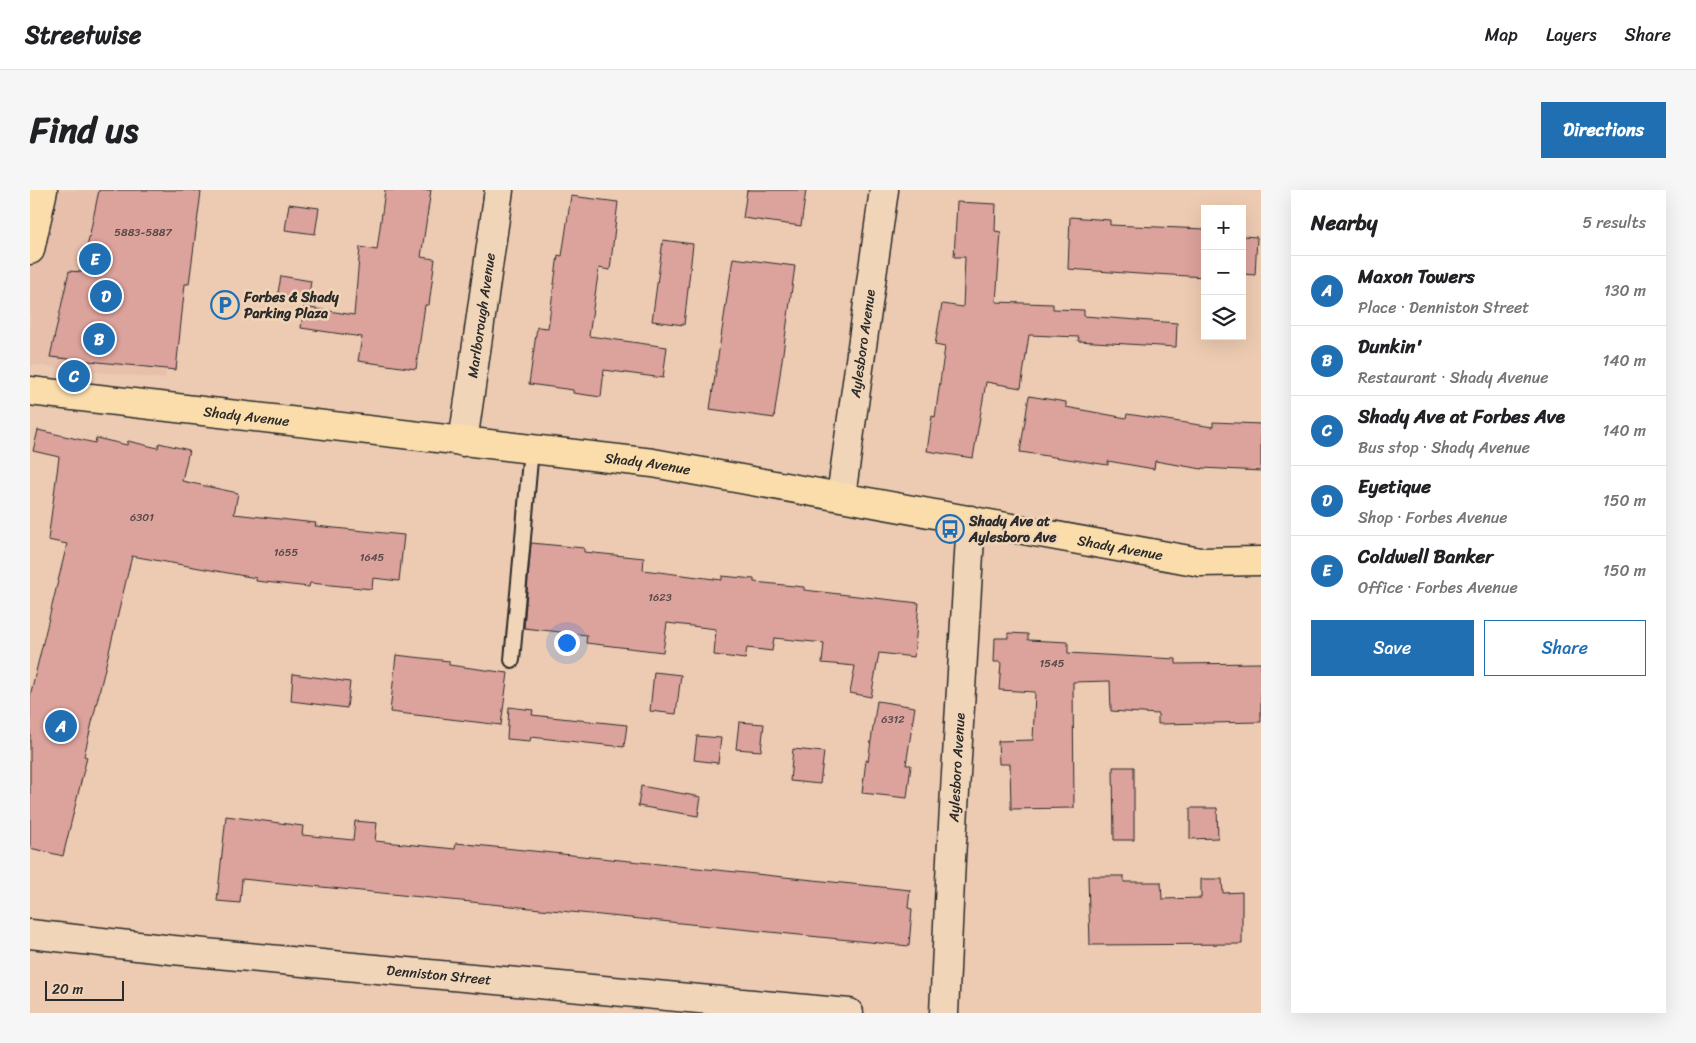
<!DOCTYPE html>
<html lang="en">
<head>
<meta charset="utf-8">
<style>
  body { margin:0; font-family:Sriracha,sans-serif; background:#f6f6f6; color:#202124 }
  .controls { position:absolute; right:15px; top:15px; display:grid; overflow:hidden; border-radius:0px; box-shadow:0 5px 20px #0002 }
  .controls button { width:45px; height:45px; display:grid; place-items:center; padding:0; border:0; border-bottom:1px solid #e0e0e0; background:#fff; color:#202124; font:25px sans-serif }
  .scale { position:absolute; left:15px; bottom:12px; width:79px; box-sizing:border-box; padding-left:5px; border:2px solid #2b2b2b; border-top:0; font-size:14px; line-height:18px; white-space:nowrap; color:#2b2b2b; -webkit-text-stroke:4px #f1d5b8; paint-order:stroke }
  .you { position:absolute; left:536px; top:452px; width:18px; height:18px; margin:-12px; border:4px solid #fff; border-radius:50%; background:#1a73e8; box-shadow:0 0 0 8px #1a73e833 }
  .badge { display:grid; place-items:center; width:32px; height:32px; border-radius:50%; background:#1f6fb2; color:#fff; font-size:16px; font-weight:700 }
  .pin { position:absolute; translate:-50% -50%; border:2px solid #fff; box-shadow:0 1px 5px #0006 }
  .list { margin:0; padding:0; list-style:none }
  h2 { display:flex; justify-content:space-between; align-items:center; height:65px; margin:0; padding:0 20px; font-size:21px }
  h2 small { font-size:16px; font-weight:400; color:#757577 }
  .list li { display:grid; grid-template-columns:32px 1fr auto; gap:15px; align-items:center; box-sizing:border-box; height:70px; padding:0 20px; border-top:1px solid #e0e0e0 }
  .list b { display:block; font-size:19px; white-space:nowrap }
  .list p { margin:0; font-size:16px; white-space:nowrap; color:#757577 }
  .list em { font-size:16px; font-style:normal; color:#757577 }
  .actions { display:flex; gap:10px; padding:15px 20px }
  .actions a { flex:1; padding:11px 0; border:1px solid #1f6fb2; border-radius:0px; text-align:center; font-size:18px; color:#1f6fb2 }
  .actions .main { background:#1f6fb2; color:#fff }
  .icon { flex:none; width:28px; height:28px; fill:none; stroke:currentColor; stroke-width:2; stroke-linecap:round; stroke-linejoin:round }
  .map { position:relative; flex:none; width:1231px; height:823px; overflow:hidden; border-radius:0px }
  header { display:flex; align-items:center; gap:30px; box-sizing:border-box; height:70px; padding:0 25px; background:#fff; border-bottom:1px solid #e0e0e0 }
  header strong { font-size:24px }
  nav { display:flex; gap:28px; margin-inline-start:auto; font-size:18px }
  .intro { display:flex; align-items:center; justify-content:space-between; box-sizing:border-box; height:120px; padding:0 30px }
  h1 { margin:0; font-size:35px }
  .button { padding:12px 22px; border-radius:0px; background:#1f6fb2; color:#fff; font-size:18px; font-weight:700 }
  main { display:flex; gap:30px; padding:0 30px }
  aside { flex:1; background:#fff; border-radius:0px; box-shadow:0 5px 20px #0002 }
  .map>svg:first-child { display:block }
  .built { fill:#e8bfab }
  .building { fill:#dca29c; stroke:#2b2b2b }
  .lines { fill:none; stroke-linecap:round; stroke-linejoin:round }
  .service-casing { stroke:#2b2b2b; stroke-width:18 }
  .minor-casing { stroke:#2b2b2b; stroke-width:31 }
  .primary-casing { stroke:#2b2b2b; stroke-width:31 }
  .service { stroke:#f1d5b8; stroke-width:14 }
  .minor { stroke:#f1d5b8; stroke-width:28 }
  .primary { stroke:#faddab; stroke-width:28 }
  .labels { text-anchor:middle; stroke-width:5; stroke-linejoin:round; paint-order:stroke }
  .number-label { font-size:11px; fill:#574947 }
  .poi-label { font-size:14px; font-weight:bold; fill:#2b2b2b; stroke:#f1d5b8; text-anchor:start }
  .street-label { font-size:14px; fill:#2b2b2b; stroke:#f1d5b8 }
</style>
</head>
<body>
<header>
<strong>Streetwise</strong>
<nav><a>Map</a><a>Layers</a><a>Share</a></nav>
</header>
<div class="intro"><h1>Find us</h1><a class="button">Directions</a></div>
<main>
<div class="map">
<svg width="1231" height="823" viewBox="0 0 1231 823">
  <rect width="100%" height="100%" fill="#edcbb2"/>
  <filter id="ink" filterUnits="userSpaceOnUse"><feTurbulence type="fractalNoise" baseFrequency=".02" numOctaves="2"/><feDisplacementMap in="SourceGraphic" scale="10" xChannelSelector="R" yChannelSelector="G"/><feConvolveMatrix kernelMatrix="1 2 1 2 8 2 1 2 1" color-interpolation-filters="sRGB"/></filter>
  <g filter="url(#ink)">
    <!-- built -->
    <path class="built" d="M 0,0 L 171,0 L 135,189 L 0,175 Z"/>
    <!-- building -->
    <path class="building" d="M 69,0 L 162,0 L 171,2 L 159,94 L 155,94 L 146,180 L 20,167 L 39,81 L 52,82 Z
      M 355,0 L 401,0 L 391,67 L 405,69 L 399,115 L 395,115 L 386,179 L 328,171 L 332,147 L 271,138 L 274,117 L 324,125 L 330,57 L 347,60 Z
      M 717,0 L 776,0 L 771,36 L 713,28 Z
      M 541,6 L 588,12 L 580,80 L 569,78 L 559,146 L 637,157 L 633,188 L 574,180 L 571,207 L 543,203 L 543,200 L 499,194 L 507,137 L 518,138 L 528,65 L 532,66 Z
      M 927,12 L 966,14 L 965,41 L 971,42 L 966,112 L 1023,114 L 1023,119 L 1054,120 L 1054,126 L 1147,133 L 1146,157 L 1048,151 L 1049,147 L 999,145 L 991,198 L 956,192 L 943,268 L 897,261 L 902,226 L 905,227 L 915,157 L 905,155 L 912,114 L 933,117 L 935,67 L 924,67 Z
      M 259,14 L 289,18 L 285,44 L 255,40 Z
      M 1040,27 L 1080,30 L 1080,35 L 1175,39 L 1175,87 L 1124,84 L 1124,85 L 1038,79 Z
      M 1212,46 L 1227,47 L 1225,85 L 1212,84 Z
      M 633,50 L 663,54 L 654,135 L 622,131 Z
      M 703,68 L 765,76 L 744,228 L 680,219 Z
      M 251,86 L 281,91 L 278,112 L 247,108 Z
      M 999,206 L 1036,212 L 1036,217 L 1096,228 L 1097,224 L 1183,237 L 1183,232 L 1231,234 L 1231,281 L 1172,278 L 1172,279 L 1125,271 L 1124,279 L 1078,271 L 1078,275 L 990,262 Z
      M 8,240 L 65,253 L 66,248 L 97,255 L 98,251 L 128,258 L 129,253 L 159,260 L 152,291 L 208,303 L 204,324 L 286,333 L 285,336 L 374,345 L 369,391 L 343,388 L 342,399 L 280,393 L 279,397 L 226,391 L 226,388 L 102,366 L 54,566 L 57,567 L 33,666 L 0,658 L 0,506 L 37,354 L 18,350 L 29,267 L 3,261 Z
      M 501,353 L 554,358 L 554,362 L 614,368 L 613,380 L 692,390 L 692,386 L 724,389 L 724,392 L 774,397 L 774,400 L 889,413 L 884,467 L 849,463 L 841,507 L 820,503 L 825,476 L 792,473 L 794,453 L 744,448 L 742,461 L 717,458 L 715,469 L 684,465 L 686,439 L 637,433 L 633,462 L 556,453 L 557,445 L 494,438 Z
      M 978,443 L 998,444 L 998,450 L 1038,452 L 1038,463 L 1146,469 L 1146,474 L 1231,473 L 1231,532 L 1128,534 L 1128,524 L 1081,521 L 1080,491 L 1043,492 L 1044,618 L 981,619 L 980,574 L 969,574 L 968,551 L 1003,550 L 1005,502 L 969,500 L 971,472 L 964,472 L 965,448 L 978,448 Z
      M 366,465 L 419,471 L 419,475 L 478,483 L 471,535 L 360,522 Z
      M 624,482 L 651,485 L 646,524 L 620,521 Z
      M 263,484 L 320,492 L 317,518 L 261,511 Z
      M 847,511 L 885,517 L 876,575 L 881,575 L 877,608 L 832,603 L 836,570 L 838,571 Z
      M 479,517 L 503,520 L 502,525 L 597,535 L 594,557 L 501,547 L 500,551 L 477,549 Z
      M 709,532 L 734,534 L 731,561 L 706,559 Z
      M 667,546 L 691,548 L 688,573 L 664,570 Z
      M 763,559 L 794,562 L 790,594 L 760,591 Z
      M 1083,577 L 1104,577 L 1104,650 L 1084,650 Z
      M 611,596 L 671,607 L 668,626 L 608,616 Z
      M 1160,618 L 1187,618 L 1188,648 L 1160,649 Z
      M 196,626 L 273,636 L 272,645 L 323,650 L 325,631 L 347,633 L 345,651 L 425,659 L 426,653 L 880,700 L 878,718 L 882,719 L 879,756 L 212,689 L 210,713 L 187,711 Z
      M 1058,686 L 1094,686 L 1094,692 L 1131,692 L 1132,709 L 1171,708 L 1171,689 L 1192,689 L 1193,703 L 1212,702 L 1212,754 L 1060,755 Z"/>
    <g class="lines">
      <defs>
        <path id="service" d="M 482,470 L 501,259"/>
        <g id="minor">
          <path id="s1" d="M 433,252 L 469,0"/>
          <path id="s2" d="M 811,306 L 854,0"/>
          <path id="s3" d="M 0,744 L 143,760 L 819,823"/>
          <path id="s4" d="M 914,823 L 921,669 L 941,330"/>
        </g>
        <g id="primary">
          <path d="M 0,60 L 13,0"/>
          <path id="s5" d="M 0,201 L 623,273 L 1170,372 L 1231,371"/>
        </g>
      </defs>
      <!-- service casing -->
      <use href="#service" class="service-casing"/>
      <!-- minor casing -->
      <use href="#minor" class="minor-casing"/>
      <!-- primary casing -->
      <use href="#primary" class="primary-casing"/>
      <!-- service -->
      <use href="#service" class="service"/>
      <!-- minor -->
      <use href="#minor" class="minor"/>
      <!-- primary -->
      <use href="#primary" class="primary"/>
    </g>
  </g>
  <!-- icons -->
  <defs>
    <symbol id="parking-ring" viewBox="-11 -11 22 22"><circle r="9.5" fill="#f1d5b8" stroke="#1f6fb2" stroke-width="1.5"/><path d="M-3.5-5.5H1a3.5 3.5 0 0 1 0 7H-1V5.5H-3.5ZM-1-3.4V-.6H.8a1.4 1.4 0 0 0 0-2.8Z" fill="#1f6fb2"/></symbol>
    <symbol id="bus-ring" viewBox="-11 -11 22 22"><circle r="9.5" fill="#f1d5b8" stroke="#1f6fb2" stroke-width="1.5"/><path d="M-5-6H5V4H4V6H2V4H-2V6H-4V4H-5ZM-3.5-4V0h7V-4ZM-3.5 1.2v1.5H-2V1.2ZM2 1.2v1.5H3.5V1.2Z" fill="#1f6fb2"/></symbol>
  </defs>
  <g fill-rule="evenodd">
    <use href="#parking-ring" x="179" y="99" width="32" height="32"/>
    <use href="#bus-ring" x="904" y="323" width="32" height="32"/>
  </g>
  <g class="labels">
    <!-- number labels -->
    <g class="number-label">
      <text x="113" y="46">5883-5887</text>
      <text x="112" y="331">6301</text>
      <text x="256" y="366">1655</text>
      <text x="342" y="371">1645</text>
      <text x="630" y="411">1623</text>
      <text x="1022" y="477">1545</text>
      <text x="863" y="533">6312</text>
    </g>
    <!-- poi labels -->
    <g class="poi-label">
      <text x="214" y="112">Forbes &amp; Shady<tspan x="214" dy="16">Parking Plaza</tspan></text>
      <text x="939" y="336">Shady Ave at<tspan x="939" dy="16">Aylesboro Ave</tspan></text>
    </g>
    <!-- street labels -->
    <g class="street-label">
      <text dy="5" stroke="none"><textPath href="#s1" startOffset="128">Marlborough Avenue</textPath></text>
      <text dy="5" stroke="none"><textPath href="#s2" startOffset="154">Aylesboro Avenue</textPath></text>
      <text dy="5" stroke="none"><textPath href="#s5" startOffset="218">Shady Avenue</textPath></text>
      <text dy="5" stroke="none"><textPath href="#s5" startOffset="622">Shady Avenue</textPath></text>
      <text dy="5" stroke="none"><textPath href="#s5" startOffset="1102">Shady Avenue</textPath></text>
      <text dy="5" stroke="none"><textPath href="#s4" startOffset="246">Aylesboro Avenue</textPath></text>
      <text dy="5" stroke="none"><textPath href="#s3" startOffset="411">Denniston Street</textPath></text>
    </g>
  </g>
</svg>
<div class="controls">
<button>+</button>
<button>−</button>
<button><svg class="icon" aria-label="layers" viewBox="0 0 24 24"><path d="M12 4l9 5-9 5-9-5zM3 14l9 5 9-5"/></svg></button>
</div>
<div class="scale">20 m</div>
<div class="you"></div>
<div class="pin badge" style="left:31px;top:536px">A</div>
<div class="pin badge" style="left:69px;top:149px">B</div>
<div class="pin badge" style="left:44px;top:186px">C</div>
<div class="pin badge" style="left:76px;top:106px">D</div>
<div class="pin badge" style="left:65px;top:69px">E</div>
</div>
<aside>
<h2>Nearby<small>5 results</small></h2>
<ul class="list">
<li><span class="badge">A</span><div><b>Maxon Towers</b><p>Place · Denniston Street</p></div><em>130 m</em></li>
<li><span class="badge">B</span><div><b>Dunkin'</b><p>Restaurant · Shady Avenue</p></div><em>140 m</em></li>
<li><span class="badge">C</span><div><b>Shady Ave at Forbes Ave</b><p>Bus stop · Shady Avenue</p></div><em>140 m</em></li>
<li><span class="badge">D</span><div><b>Eyetique</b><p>Shop · Forbes Avenue</p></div><em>150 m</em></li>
<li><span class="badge">E</span><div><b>Coldwell Banker</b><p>Office · Forbes Avenue</p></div><em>150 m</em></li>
</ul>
<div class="actions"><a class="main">Save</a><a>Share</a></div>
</aside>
</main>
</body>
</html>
